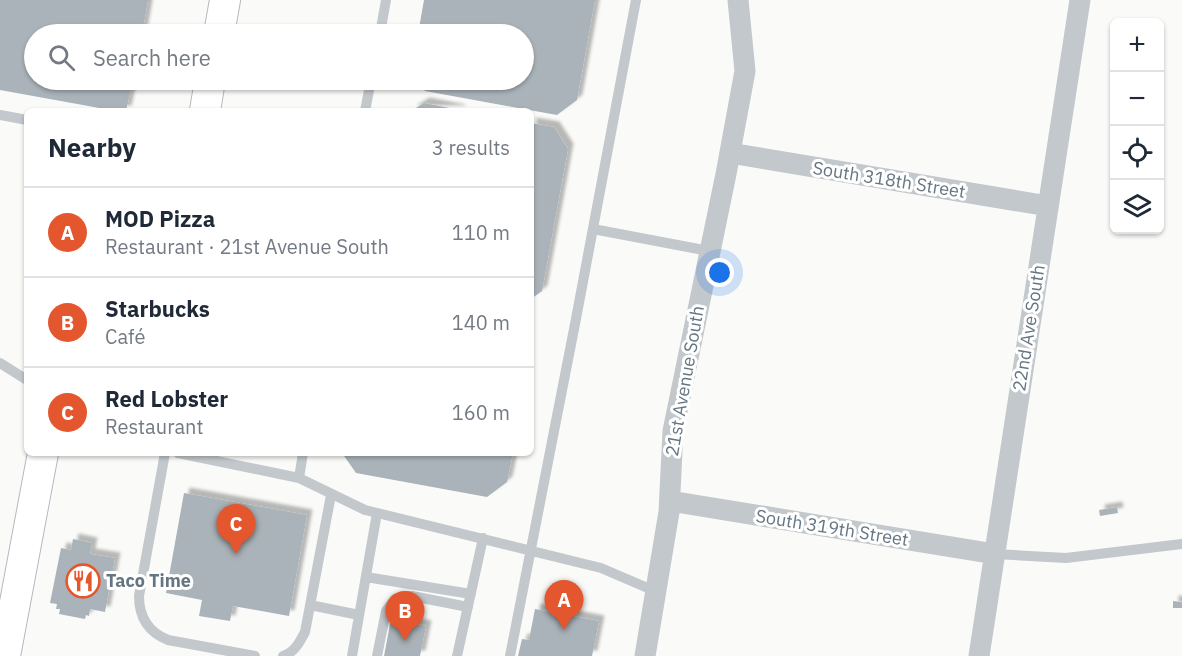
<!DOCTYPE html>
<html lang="en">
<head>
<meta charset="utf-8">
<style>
  body { margin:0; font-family:"IBM Plex Sans",sans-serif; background:#f6f6f7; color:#1f2937 }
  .controls { position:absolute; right:18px; top:18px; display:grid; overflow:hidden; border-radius:9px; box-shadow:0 2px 4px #0004 }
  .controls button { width:54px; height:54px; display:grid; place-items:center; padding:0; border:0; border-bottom:2px solid #e0e1e3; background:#fff; color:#1f2937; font:30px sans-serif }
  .you { position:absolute; left:720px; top:273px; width:21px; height:21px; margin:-15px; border:4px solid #fff; border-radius:50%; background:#1a73e8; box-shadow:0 0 0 9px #1a73e833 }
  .badge { display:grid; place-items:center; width:39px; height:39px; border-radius:50%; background:#e4572e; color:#fff; font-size:20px; font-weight:700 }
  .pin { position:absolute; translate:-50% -50px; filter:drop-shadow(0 2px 3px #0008) }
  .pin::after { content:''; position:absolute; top:32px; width:21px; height:18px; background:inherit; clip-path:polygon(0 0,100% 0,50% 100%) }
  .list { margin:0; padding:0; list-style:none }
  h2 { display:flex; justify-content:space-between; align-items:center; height:78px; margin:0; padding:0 24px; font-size:26px }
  h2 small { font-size:20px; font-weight:400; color:#747a83 }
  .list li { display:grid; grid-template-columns:39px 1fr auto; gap:18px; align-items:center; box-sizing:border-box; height:90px; padding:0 24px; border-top:2px solid #e0e1e3 }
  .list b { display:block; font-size:22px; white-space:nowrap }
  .list p { margin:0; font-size:20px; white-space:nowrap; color:#747a83 }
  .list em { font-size:20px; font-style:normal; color:#747a83 }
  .icon { flex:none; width:33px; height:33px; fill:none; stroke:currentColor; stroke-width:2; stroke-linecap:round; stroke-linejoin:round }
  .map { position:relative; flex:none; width:1182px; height:656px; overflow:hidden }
  .search { position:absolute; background:#fff; box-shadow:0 2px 4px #0004; left:24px; top:24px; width:510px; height:66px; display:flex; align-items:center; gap:15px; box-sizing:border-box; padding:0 21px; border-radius:33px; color:#747a83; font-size:22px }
  .panel { position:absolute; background:#fff; box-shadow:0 2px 4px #0004; left:24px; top:108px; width:510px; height:348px; border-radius:9px }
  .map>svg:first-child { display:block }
  .building { fill:#aab3b9; filter:url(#shadow) }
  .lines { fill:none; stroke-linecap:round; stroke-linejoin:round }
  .secondary-casing { stroke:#b3babf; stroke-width:32 }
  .lane { stroke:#c3c8cc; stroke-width:10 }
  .street { stroke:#c3c8cc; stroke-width:21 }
  .secondary { stroke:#fff; stroke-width:30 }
  .labels { text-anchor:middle; stroke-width:6; stroke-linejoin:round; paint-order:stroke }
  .street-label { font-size:18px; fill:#657683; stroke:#fff }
  .poi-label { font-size:18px; font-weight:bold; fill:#657683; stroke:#fff; text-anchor:start }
</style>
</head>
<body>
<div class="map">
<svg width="1182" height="656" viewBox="0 0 1182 656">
  <defs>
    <filter id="shadow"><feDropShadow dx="5.5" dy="-5.5" stdDeviation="1.5" flood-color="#0004"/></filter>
  </defs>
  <rect width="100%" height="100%" fill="#fafaf8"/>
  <!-- building -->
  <path class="building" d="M 0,0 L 148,0 L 142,34 L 34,34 L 34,80 L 133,80 L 126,111 L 116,111 L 0,90 Z
    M 424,0 L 595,0 L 577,100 L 557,115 L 425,91 L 417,80 L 524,80 L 524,34 L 418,34 Z
    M 424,103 L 460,110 L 460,111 L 411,111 Z
    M 531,123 L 554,127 L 568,149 L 542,291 L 531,299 Z
    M 342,453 L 513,453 L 507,482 L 487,497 L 356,473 Z
    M 184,493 L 307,515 L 289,616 L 233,606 L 230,621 L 199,616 L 202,600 L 166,593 Z
    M 1117,507 L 1118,513 L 1100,516 L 1099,510 Z
    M 73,539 L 92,543 L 90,554 L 115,558 L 105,612 L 90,609 L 89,616 L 86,615 L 85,619 L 59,614 L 60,609 L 56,609 L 57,604 L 50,603 L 61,548 L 71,550 Z
    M 1173,601 L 1182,602 L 1182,608 L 1173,608 Z
    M 535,609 L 599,621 L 592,656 L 518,656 L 522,639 L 529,640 Z
    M 391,619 L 426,626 L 420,656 L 384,656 Z"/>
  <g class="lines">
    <defs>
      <path id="secondary" d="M 219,34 L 225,0
        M 205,111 L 210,80
        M 5,656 L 43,453"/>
    </defs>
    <!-- secondary casing -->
    <use href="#secondary" class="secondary-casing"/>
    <!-- lane -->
    <path class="lane" d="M 380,34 L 386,0
      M 365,111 L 371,80
      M 0,115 L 27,120
      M 593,229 L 709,251
      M 0,363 L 27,380
      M 165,453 L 139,596 C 139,617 148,632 168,640 L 255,656
      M 178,453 L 299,478 L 365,510 L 601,568 L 657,592
      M 299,478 L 303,453
      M 995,554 L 1066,558 L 1182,544
      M 366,577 L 471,594
      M 310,605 L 359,615
      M 283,656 C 295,652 299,643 305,632 L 331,495
      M 352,656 L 377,513
      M 377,656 L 386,611 L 395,599 L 412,596 L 468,607
      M 457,656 L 483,538
      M 510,656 L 575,324 L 636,0"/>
    <!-- street -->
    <path class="street" d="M 730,153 L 1048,206
      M 670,501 L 995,554
      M 645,656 L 669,512 L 673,431 L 726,174 L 745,71 L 738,0
      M 979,656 L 1080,0"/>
    <!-- secondary -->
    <use href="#secondary" class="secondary"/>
  </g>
  <!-- icons -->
  <defs>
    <symbol id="restaurant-ring" viewBox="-11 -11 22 22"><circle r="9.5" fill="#fff" stroke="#e4572e" stroke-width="1.5"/><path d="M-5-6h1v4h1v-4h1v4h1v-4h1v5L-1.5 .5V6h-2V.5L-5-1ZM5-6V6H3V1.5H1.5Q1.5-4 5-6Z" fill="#e4572e"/></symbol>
  </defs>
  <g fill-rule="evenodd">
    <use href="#restaurant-ring" x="64" y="562" width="38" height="38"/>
  </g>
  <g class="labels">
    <!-- street labels -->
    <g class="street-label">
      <text transform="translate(889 180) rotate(9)" y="6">South 318th Street</text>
      <text transform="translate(1029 328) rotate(-81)" y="6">22nd Ave South</text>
      <text transform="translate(685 381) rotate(-80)" y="6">21st Avenue South</text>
      <text transform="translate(832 528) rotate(9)" y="6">South 319th Street</text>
    </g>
    <!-- poi labels -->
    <g class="poi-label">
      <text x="106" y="587">Taco Time</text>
    </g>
  </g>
</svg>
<div class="controls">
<button>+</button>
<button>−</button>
<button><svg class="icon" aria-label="locate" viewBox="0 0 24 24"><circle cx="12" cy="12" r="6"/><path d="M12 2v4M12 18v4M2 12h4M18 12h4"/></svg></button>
<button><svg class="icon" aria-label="layers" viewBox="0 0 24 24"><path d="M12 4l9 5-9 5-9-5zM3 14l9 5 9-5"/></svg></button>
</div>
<div class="you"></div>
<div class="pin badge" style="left:564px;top:630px">A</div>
<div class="pin badge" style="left:405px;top:641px">B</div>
<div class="pin badge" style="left:236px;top:554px">C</div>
<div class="search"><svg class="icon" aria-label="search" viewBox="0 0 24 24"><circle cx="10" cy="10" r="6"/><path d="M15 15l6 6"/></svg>Search here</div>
<section class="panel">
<h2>Nearby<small>3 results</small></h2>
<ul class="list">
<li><span class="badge">A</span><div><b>MOD Pizza</b><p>Restaurant · 21st Avenue South</p></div><em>110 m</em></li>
<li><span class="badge">B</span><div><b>Starbucks</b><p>Café</p></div><em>140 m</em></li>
<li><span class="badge">C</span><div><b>Red Lobster</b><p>Restaurant</p></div><em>160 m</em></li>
</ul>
</section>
</div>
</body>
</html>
